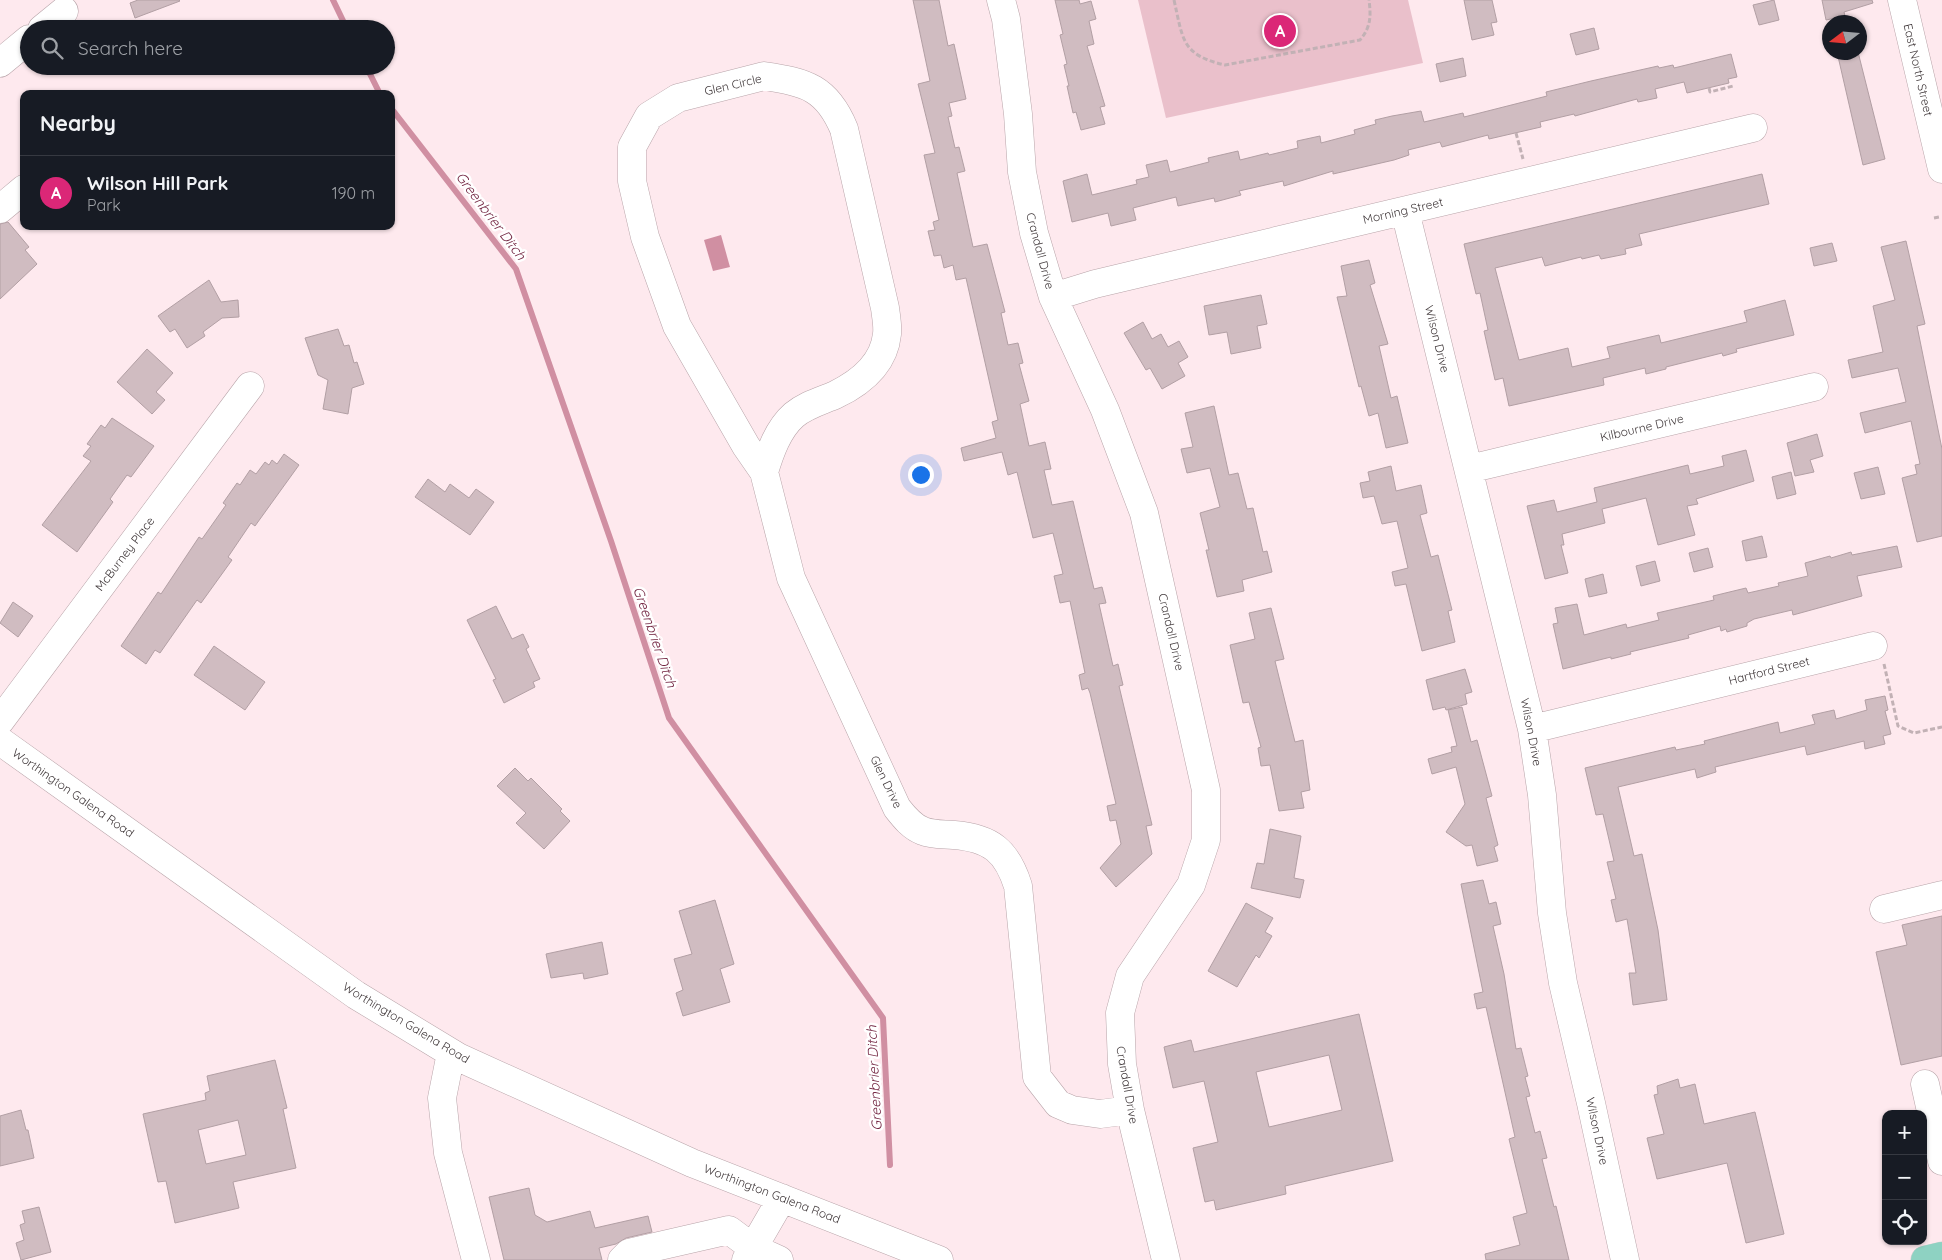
<!DOCTYPE html>
<html lang="en">
<head>
<meta charset="utf-8">
<style>
  body { margin:0; font-family:Quicksand,sans-serif; background:#242831; color:#f1f3f6 }
  .controls { position:absolute; right:15px; bottom:15px; display:grid; overflow:hidden; border-radius:10px; box-shadow:0 1px 4px #0004 }
  .controls button { width:45px; height:45px; display:grid; place-items:center; padding:0; border:0; border-bottom:1px solid #363941; background:#171b24; color:#f1f3f6; font:25px sans-serif }
  .compass { position:absolute; left:1822px; top:15px; width:45px; height:45px; border-radius:50%; background:#171b24; box-shadow:0 1px 4px #0004; rotate:254deg }
  .you { position:absolute; left:920px; top:474px; width:18px; height:18px; margin:-12px; border:4px solid #fff; border-radius:50%; background:#1a73e8; box-shadow:0 0 0 8px #1a73e833 }
  .badge { display:grid; place-items:center; width:32px; height:32px; border-radius:50%; background:#db2777; color:#fff; font-size:16px; font-weight:700 }
  .pin { position:absolute; translate:-50% -50%; border:2px solid #fff; box-shadow:0 1px 5px #0006 }
  .list { margin:0; padding:0; list-style:none }
  h2 { display:flex; justify-content:space-between; align-items:center; height:65px; margin:0; padding:0 20px; font-size:21px }
  h2 small { font-size:16px; font-weight:400; color:#9ea1a6 }
  .list li { display:grid; grid-template-columns:32px 1fr auto; gap:15px; align-items:center; box-sizing:border-box; height:75px; padding:0 20px; border-top:1px solid #363941 }
  .list b { display:block; font-size:19px; white-space:nowrap }
  .list p { margin:0; font-size:16px; white-space:nowrap; color:#9ea1a6 }
  .list em { font-size:16px; font-style:normal; color:#9ea1a6 }
  .icon { flex:none; width:28px; height:28px; fill:none; stroke:currentColor; stroke-width:2; stroke-linecap:round; stroke-linejoin:round }
  .map { position:relative; flex:none; width:1942px; height:1260px; overflow:hidden }
  .search { position:absolute; background:#171b24; box-shadow:0 1px 4px #0004; left:20px; top:20px; width:375px; height:55px; display:flex; align-items:center; gap:12px; box-sizing:border-box; padding:0 18px; border-radius:28px; color:#9ea1a6; font-size:19px }
  .panel { position:absolute; background:#171b24; box-shadow:0 1px 4px #0004; left:20px; top:90px; width:375px; height:140px; border-radius:10px }
  .map>svg:first-child { display:block }
  .green { fill:#eac0cb }
  .water { fill:#d08fa2 }
  .lines { fill:none; stroke-linecap:round; stroke-linejoin:round }
  .stream { stroke:#d08fa2; stroke-width:6 }
  .building { fill:#d0bcc1; stroke:#b29fa4; fill-rule:evenodd }
  .minor-casing { stroke:#b8a4a9; stroke-width:29 }
  .major-casing { stroke:#d1cfd0; stroke-width:29 }
  .path { stroke:#c2b1b5; stroke-width:3; stroke-dasharray:5 2.5; stroke-linecap:butt }
  .minor { stroke:#fff; stroke-width:28 }
  .major { stroke:#8ed2c2; stroke-width:28 }
  .labels { text-anchor:middle; stroke-width:5; stroke-linejoin:round; paint-order:stroke }
  .street-label { font-size:12px; fill:#41393b; stroke:#fff }
  .water-label { font-size:14px; font-style:italic; fill:#732642; stroke:#fff }
</style>
</head>
<body>
<div class="map">
<svg width="1942" height="1260" viewBox="0 0 1942 1260">
  <rect width="100%" height="100%" fill="#fee9ee"/>
  <!-- green -->
  <path class="green" d="M 1138,0 L 1408,0 L 1423,63 L 1166,118 Z"/>
  <!-- water -->
  <path class="water" d="M 721,235 L 730,267 L 713,271 L 704,240 Z"/>
  <g class="lines">
    <!-- stream -->
    <path class="stream" d="M 333,0 L 347,29
      M 366,66 L 380,94
      M 391,108 L 516,269 L 611,541 L 669,718 L 883,1018 L 890,1165"/>
  </g>
  <!-- building -->
  <path class="building" d="M 138,0 L 179,0 L 180,1 L 135,18 L 130,3 Z
    M 913,0 L 939,0 L 948,46 L 954,44 L 966,99 L 949,103 L 952,116 L 948,117 L 955,148 L 959,147 L 965,171 L 957,173 L 973,247 L 987,244 L 1005,312 L 1001,313 L 1008,345 L 1018,343 L 1023,363 L 1019,364 L 1029,401 L 1020,404 L 1029,446 L 1045,442 L 1051,469 L 1044,470 L 1052,505 L 1073,501 L 1094,589 L 1102,587 L 1106,603 L 1099,604 L 1113,666 L 1118,664 L 1123,685 L 1119,686 L 1152,825 L 1146,826 L 1152,854 L 1116,887 L 1100,868 L 1121,844 L 1116,820 L 1110,821 L 1107,806 L 1116,804 L 1090,693 L 1088,688 L 1082,690 L 1079,675 L 1085,673 L 1070,601 L 1060,603 L 1054,576 L 1063,574 L 1053,533 L 1033,538 L 1017,472 L 1008,475 L 1002,452 L 964,461 L 961,448 L 996,438 L 992,422 L 998,420 L 966,278 L 956,280 L 953,265 L 944,268 L 941,255 L 934,256 L 928,231 L 935,230 L 933,222 L 939,220 L 924,155 L 935,153 L 918,84 L 930,81 Z
    M 1055,0 L 1079,0 L 1080,4 L 1091,1 L 1096,19 L 1089,21 L 1094,44 L 1087,46 L 1105,106 L 1100,107 L 1105,124 L 1081,130 L 1076,112 L 1073,113 L 1067,86 L 1069,86 L 1064,65 L 1067,64 L 1060,35 L 1063,34 Z
    M 1464,0 L 1492,0 L 1497,22 L 1491,23 L 1494,35 L 1472,40 Z
    M 1774,0 L 1779,20 L 1759,25 L 1753,5 Z
    M 1822,0 L 1872,0 L 1873,3 L 1844,12 L 1845,16 L 1826,20 Z
    M 1594,28 L 1599,49 L 1576,55 L 1570,34 Z
    M 1837,52 L 1858,52 L 1885,159 L 1863,165 Z
    M 1731,54 L 1737,77 L 1728,79 L 1729,83 L 1687,93 L 1684,82 L 1655,89 L 1657,98 L 1638,102 L 1637,99 L 1575,116 L 1574,114 L 1540,122 L 1541,127 L 1489,139 L 1488,135 L 1442,147 L 1440,142 L 1408,150 L 1409,155 L 1394,160 L 1333,174 L 1333,171 L 1284,186 L 1283,181 L 1239,191 L 1241,195 L 1215,202 L 1214,198 L 1178,206 L 1176,197 L 1133,208 L 1136,220 L 1111,226 L 1108,213 L 1072,222 L 1063,181 L 1087,174 L 1092,195 L 1137,184 L 1136,180 L 1149,177 L 1146,165 L 1167,160 L 1170,172 L 1209,162 L 1208,158 L 1238,151 L 1240,160 L 1268,153 L 1269,155 L 1298,148 L 1297,141 L 1320,136 L 1321,143 L 1355,134 L 1354,130 L 1376,124 L 1375,120 L 1392,116 L 1421,111 L 1424,122 L 1463,113 L 1464,117 L 1547,96 L 1546,92 L 1591,81 L 1658,66 L 1659,68 L 1673,65 L 1674,68 Z
    M 1463,58 L 1466,76 L 1440,82 L 1436,64 Z
    M 1762,174 L 1769,204 L 1639,234 L 1642,245 L 1625,249 L 1626,254 L 1601,259 L 1599,255 L 1582,259 L 1581,257 L 1545,266 L 1542,257 L 1495,268 L 1519,360 L 1568,348 L 1572,367 L 1610,358 L 1607,347 L 1659,335 L 1661,343 L 1747,322 L 1744,311 L 1785,300 L 1794,335 L 1736,349 L 1737,352 L 1723,356 L 1722,353 L 1666,367 L 1666,369 L 1646,374 L 1645,368 L 1603,378 L 1604,385 L 1509,406 L 1503,378 L 1495,380 L 1484,331 L 1488,330 L 1480,293 L 1476,294 L 1464,244 Z
    M 8,222 L 29,247 L 25,250 L 37,264 L 0,299 L 0,224 Z
    M 1906,241 L 1925,324 L 1917,326 L 1942,449 L 1942,536 L 1917,542 L 1902,478 L 1917,474 L 1915,465 L 1920,464 L 1911,421 L 1865,433 L 1860,413 L 1906,402 L 1898,368 L 1852,378 L 1848,360 L 1883,352 L 1873,306 L 1895,300 L 1881,247 Z
    M 1832,243 L 1837,261 L 1814,266 L 1810,248 Z
    M 1369,260 L 1375,283 L 1370,285 L 1388,344 L 1379,346 L 1391,398 L 1397,396 L 1408,443 L 1386,448 L 1378,413 L 1369,416 L 1361,386 L 1359,387 L 1337,297 L 1347,296 L 1341,266 Z
    M 209,280 L 221,302 L 238,300 L 239,317 L 222,318 L 203,332 L 205,336 L 187,348 L 175,329 L 170,332 L 158,316 Z
    M 1261,295 L 1267,324 L 1257,326 L 1261,348 L 1231,354 L 1227,332 L 1209,335 L 1204,306 Z
    M 1143,322 L 1152,339 L 1161,334 L 1168,347 L 1179,341 L 1188,357 L 1178,363 L 1185,376 L 1162,389 L 1150,368 L 1146,370 L 1124,333 Z
    M 338,329 L 344,346 L 349,345 L 354,363 L 357,362 L 364,384 L 352,388 L 348,414 L 323,409 L 328,380 L 318,375 L 305,338 Z
    M 147,349 L 173,373 L 156,392 L 165,400 L 152,414 L 117,382 Z
    M 1214,406 L 1229,475 L 1238,473 L 1247,509 L 1253,508 L 1263,552 L 1267,551 L 1272,572 L 1242,580 L 1244,591 L 1217,597 L 1206,550 L 1209,550 L 1200,513 L 1220,507 L 1210,468 L 1187,473 L 1181,449 L 1193,447 L 1185,413 Z
    M 112,418 L 154,446 L 131,477 L 127,475 L 110,499 L 113,502 L 77,552 L 42,525 L 91,461 L 83,456 L 91,446 L 87,444 L 101,425 L 105,428 Z
    M 1817,434 L 1823,456 L 1810,460 L 1814,472 L 1795,476 L 1787,443 Z
    M 1746,450 L 1754,481 L 1696,499 L 1698,504 L 1687,506 L 1695,535 L 1658,545 L 1646,498 L 1602,509 L 1605,523 L 1562,534 L 1564,545 L 1561,545 L 1568,573 L 1545,579 L 1527,506 L 1554,500 L 1557,512 L 1597,502 L 1594,488 L 1688,465 L 1690,474 L 1724,466 L 1722,456 Z
    M 284,454 L 299,465 L 255,526 L 251,523 L 228,557 L 232,560 L 201,603 L 197,600 L 160,653 L 155,650 L 146,664 L 121,646 L 158,592 L 161,594 L 199,537 L 202,539 L 226,505 L 223,503 L 237,483 L 240,485 L 250,470 L 256,474 L 265,462 L 269,465 L 272,460 L 277,464 Z
    M 1391,466 L 1396,491 L 1421,485 L 1427,513 L 1420,515 L 1431,557 L 1438,555 L 1452,610 L 1448,611 L 1455,642 L 1422,651 L 1406,584 L 1395,586 L 1392,572 L 1408,568 L 1397,521 L 1382,524 L 1374,496 L 1363,498 L 1360,483 L 1370,481 L 1368,472 Z
    M 1878,467 L 1885,494 L 1861,499 L 1854,473 Z
    M 1791,472 L 1796,494 L 1777,499 L 1772,477 Z
    M 428,479 L 445,492 L 450,484 L 469,498 L 476,489 L 494,502 L 470,535 L 415,497 Z
    M 1762,536 L 1767,557 L 1746,561 L 1742,541 Z
    M 1897,546 L 1902,567 L 1857,576 L 1862,596 L 1793,615 L 1792,610 L 1754,619 L 1747,623 L 1747,626 L 1727,632 L 1726,629 L 1721,631 L 1720,626 L 1688,635 L 1689,638 L 1630,652 L 1631,654 L 1611,659 L 1611,657 L 1563,669 L 1553,624 L 1558,623 L 1555,608 L 1577,604 L 1584,635 L 1626,624 L 1627,628 L 1659,620 L 1657,613 L 1714,600 L 1713,596 L 1746,588 L 1748,593 L 1779,586 L 1778,583 L 1808,576 L 1805,563 L 1830,556 L 1831,558 L 1851,552 L 1852,555 Z
    M 1708,548 L 1713,567 L 1694,572 L 1689,553 Z
    M 1655,561 L 1660,581 L 1641,586 L 1636,566 Z
    M 1603,574 L 1607,593 L 1589,597 L 1585,579 Z
    M 13,602 L 33,616 L 18,637 L 0,623 Z
    M 496,606 L 512,639 L 523,634 L 529,647 L 526,649 L 540,679 L 533,682 L 535,687 L 504,703 L 493,680 L 496,679 L 467,620 Z
    M 1271,608 L 1284,659 L 1275,661 L 1295,742 L 1303,740 L 1310,790 L 1301,792 L 1304,808 L 1279,811 L 1270,765 L 1261,766 L 1258,748 L 1261,747 L 1249,702 L 1243,703 L 1230,645 L 1255,639 L 1249,613 Z
    M 214,646 L 265,682 L 245,710 L 194,675 Z
    M 1465,669 L 1472,692 L 1465,694 L 1467,704 L 1446,710 L 1445,707 L 1433,710 L 1426,680 Z
    M 1885,696 L 1888,710 L 1885,711 L 1891,734 L 1883,736 L 1885,744 L 1865,749 L 1864,741 L 1807,755 L 1805,746 L 1715,767 L 1716,772 L 1697,778 L 1695,769 L 1618,787 L 1634,856 L 1642,854 L 1658,930 L 1667,1000 L 1633,1005 L 1629,973 L 1636,973 L 1627,919 L 1616,922 L 1611,900 L 1616,899 L 1607,862 L 1614,861 L 1603,814 L 1596,815 L 1585,768 L 1675,747 L 1676,750 L 1705,744 L 1704,741 L 1778,722 L 1780,733 L 1815,724 L 1812,715 L 1834,710 L 1836,719 L 1867,710 L 1865,700 Z
    M 1462,707 L 1471,742 L 1477,740 L 1492,796 L 1486,798 L 1498,845 L 1494,847 L 1498,861 L 1477,866 L 1472,845 L 1466,846 L 1446,832 L 1465,804 L 1456,767 L 1432,774 L 1428,759 L 1452,752 L 1451,747 L 1457,746 L 1448,710 Z
    M 515,768 L 528,781 L 531,778 L 562,809 L 560,811 L 570,821 L 544,849 L 516,823 L 526,813 L 497,786 Z
    M 1270,829 L 1301,836 L 1294,878 L 1304,880 L 1300,898 L 1251,888 L 1257,863 L 1264,864 Z
    M 1483,880 L 1489,904 L 1496,902 L 1501,924 L 1493,926 L 1504,974 L 1516,1049 L 1521,1048 L 1528,1076 L 1525,1077 L 1530,1096 L 1526,1097 L 1535,1133 L 1540,1131 L 1547,1158 L 1542,1159 L 1554,1207 L 1556,1206 L 1569,1260 L 1486,1260 L 1485,1254 L 1520,1245 L 1513,1217 L 1527,1213 L 1509,1139 L 1515,1137 L 1486,1007 L 1477,1009 L 1474,994 L 1483,992 L 1461,884 Z
    M 715,900 L 734,964 L 720,969 L 730,1002 L 683,1016 L 676,993 L 683,990 L 674,959 L 692,954 L 679,911 Z
    M 1246,903 L 1273,918 L 1265,932 L 1272,936 L 1259,958 L 1256,955 L 1237,987 L 1208,971 Z
    M 1942,916 L 1942,1056 L 1901,1065 L 1876,952 L 1907,945 L 1902,925 Z
    M 602,942 L 608,974 L 584,979 L 583,973 L 551,978 L 546,954 Z
    M 1359,1014 L 1393,1161 L 1285,1186 L 1286,1194 L 1216,1210 L 1214,1200 L 1205,1202 L 1193,1148 L 1218,1142 L 1204,1081 L 1173,1088 L 1164,1047 L 1191,1040 L 1194,1052 ZM 1329,1055 L 1342,1110 L 1269,1127 L 1256,1072 Z
    M 275,1060 L 287,1108 L 283,1109 L 296,1168 L 233,1182 L 239,1208 L 175,1223 L 166,1181 L 158,1182 L 143,1114 L 206,1100 L 205,1093 L 210,1091 L 207,1076 ZM 238,1120 L 246,1155 L 206,1164 L 198,1130 Z
    M 1678,1079 L 1680,1088 L 1695,1084 L 1704,1124 L 1755,1112 L 1784,1234 L 1746,1243 L 1727,1163 L 1657,1179 L 1647,1138 L 1664,1134 L 1654,1095 L 1658,1094 L 1657,1086 Z
    M 21,1110 L 26,1130 L 28,1130 L 34,1158 L 0,1166 L 0,1116 Z
    M 529,1188 L 535,1215 L 547,1222 L 590,1211 L 595,1228 L 648,1216 L 652,1232 L 626,1238 L 616,1244 L 599,1248 L 602,1260 L 504,1260 L 489,1197 Z
    M 39,1207 L 51,1252 L 21,1260 L 16,1243 L 24,1240 L 20,1225 L 25,1223 L 22,1211 Z"/>
  <g class="lines">
    <defs>
      <path id="minor" d="M 1001,0 L 1006,19 L 1018,114 L 1022,172 L 1034,233 L 1053,297 L 1105,410 L 1144,513 L 1206,790 L 1206,840 L 1191,885 L 1130,976 L 1120,1013 L 1122,1064 L 1130,1110 L 1166,1260
        M 1902,0 L 1942,169
        M 42,29 L 64,11
        M 0,63 L 29,39
        M 764,76 C 806,82 827,88 844,129 L 885,308 C 886,316 888,326 887,334 C 884,364 860,383 835,395 C 821,401 806,405 794,415 C 778,429 770,452 764,472 L 746,446 L 677,326 L 645,237 L 632,181 L 632,147 L 649,116 L 678,98 Z
        M 0,209 L 24,189
        M 1405,211 L 1532,729 L 1542,795 L 1552,913 L 1563,983 L 1591,1103 L 1625,1260
        M 1053,297 L 1095,284 L 1753,128
        M 1469,469 L 1814,387
        M 764,472 L 791,578 L 897,808 C 904,817 912,827 923,831 C 933,835 944,834 954,835 C 991,838 1007,851 1018,886 L 1037,1077 L 1058,1104 L 1072,1110 L 1100,1114 L 1130,1110
        M 0,721 L 250,386
        M 1532,729 L 1873,646
        M 0,741 L 356,995 L 458,1057 L 692,1163 L 939,1260
        M 1884,909 L 1942,895
        M 451,1053 L 442,1098 L 448,1153 L 476,1260
        M 1925,1084 L 1942,1161
        M 622,1260 L 629,1253 L 729,1230 L 753,1248 L 779,1260
        M 746,1260 L 782,1198"/>
      <path id="major" d="M 1925,1260 L 1942,1256"/>
    </defs>
    <!-- minor casing -->
    <use href="#minor" class="minor-casing"/>
    <!-- major casing -->
    <use href="#major" class="major-casing"/>
    <!-- path -->
    <path class="path" d="M 1174,0 C 1183,39 1181,55 1225,65 L 1360,40 C 1371,27 1371,16 1369,0
      M 1709,88 L 1710,92 L 1733,86
      M 1516,133 L 1523,159
      M 1934,218 L 1939,217
      M 1884,664 L 1898,726 L 1914,733 L 1942,727"/>
    <!-- minor -->
    <use href="#minor" class="minor"/>
    <!-- major -->
    <use href="#major" class="major"/>
  </g>
  <g class="labels">
    <!-- street labels -->
    <g class="street-label">
      <text transform="translate(1918 70) rotate(77)" y="4">East North Street</text>
      <text transform="translate(733 85) rotate(-13)" y="4">Glen Circle</text>
      <text transform="translate(1403 211) rotate(-13)" y="4">Morning Street</text>
      <text transform="translate(1040 251) rotate(75)" y="4">Crandall Drive</text>
      <text transform="translate(1437 339) rotate(76)" y="4">Wilson Drive</text>
      <text transform="translate(1642 428) rotate(-13)" y="4">Kilbourne Drive</text>
      <text transform="translate(125 554) rotate(-53)" y="4">McBurney Place</text>
      <text transform="translate(1171 632) rotate(77)" y="4">Crandall Drive</text>
      <text transform="translate(1769 671) rotate(-14)" y="4">Hartford Street</text>
      <text transform="translate(1531 732) rotate(79)" y="4">Wilson Drive</text>
      <text transform="translate(886 782) rotate(64)" y="4">Glen Drive</text>
      <text transform="translate(73 793) rotate(35)" y="4">Worthington Galena Road</text>
      <text transform="translate(406 1023) rotate(31)" y="4">Worthington Galena Road</text>
      <text transform="translate(1127 1085) rotate(80)" y="4">Crandall Drive</text>
      <text transform="translate(1597 1131) rotate(78)" y="4">Wilson Drive</text>
      <text transform="translate(772 1194) rotate(21)" y="4">Worthington Galena Road</text>
    </g>
    <!-- water labels -->
    <g class="water-label">
      <text transform="translate(491 216) rotate(53)" y="5">Greenbrier Ditch</text>
      <text transform="translate(655 637) rotate(71)" y="5">Greenbrier Ditch</text>
      <text transform="translate(874 1078) rotate(-93)" y="5">Greenbrier Ditch</text>
    </g>
  </g>
</svg>
<div class="controls">
<button>+</button>
<button>−</button>
<button><svg class="icon" aria-label="locate" viewBox="0 0 24 24"><circle cx="12" cy="12" r="6"/><path d="M12 2v4M12 18v4M2 12h4M18 12h4"/></svg></button>
</div>
<svg class="compass" viewBox="-18 -18 36 36"><path d="M0-13l5 13h-10z" fill="#e53935"/><path d="M0 13l5-13h-10z" fill="#9ea1a6"/></svg>
<div class="you"></div>
<div class="pin badge" style="left:1280px;top:31px">A</div>
<div class="search"><svg class="icon" aria-label="search" viewBox="0 0 24 24"><circle cx="10" cy="10" r="6"/><path d="M15 15l6 6"/></svg>Search here</div>
<section class="panel">
<h2>Nearby<small></small></h2>
<ul class="list">
<li><span class="badge">A</span><div><b>Wilson Hill Park</b><p>Park</p></div><em>190 m</em></li>
</ul>
</section>
</div>
</body>
</html>
